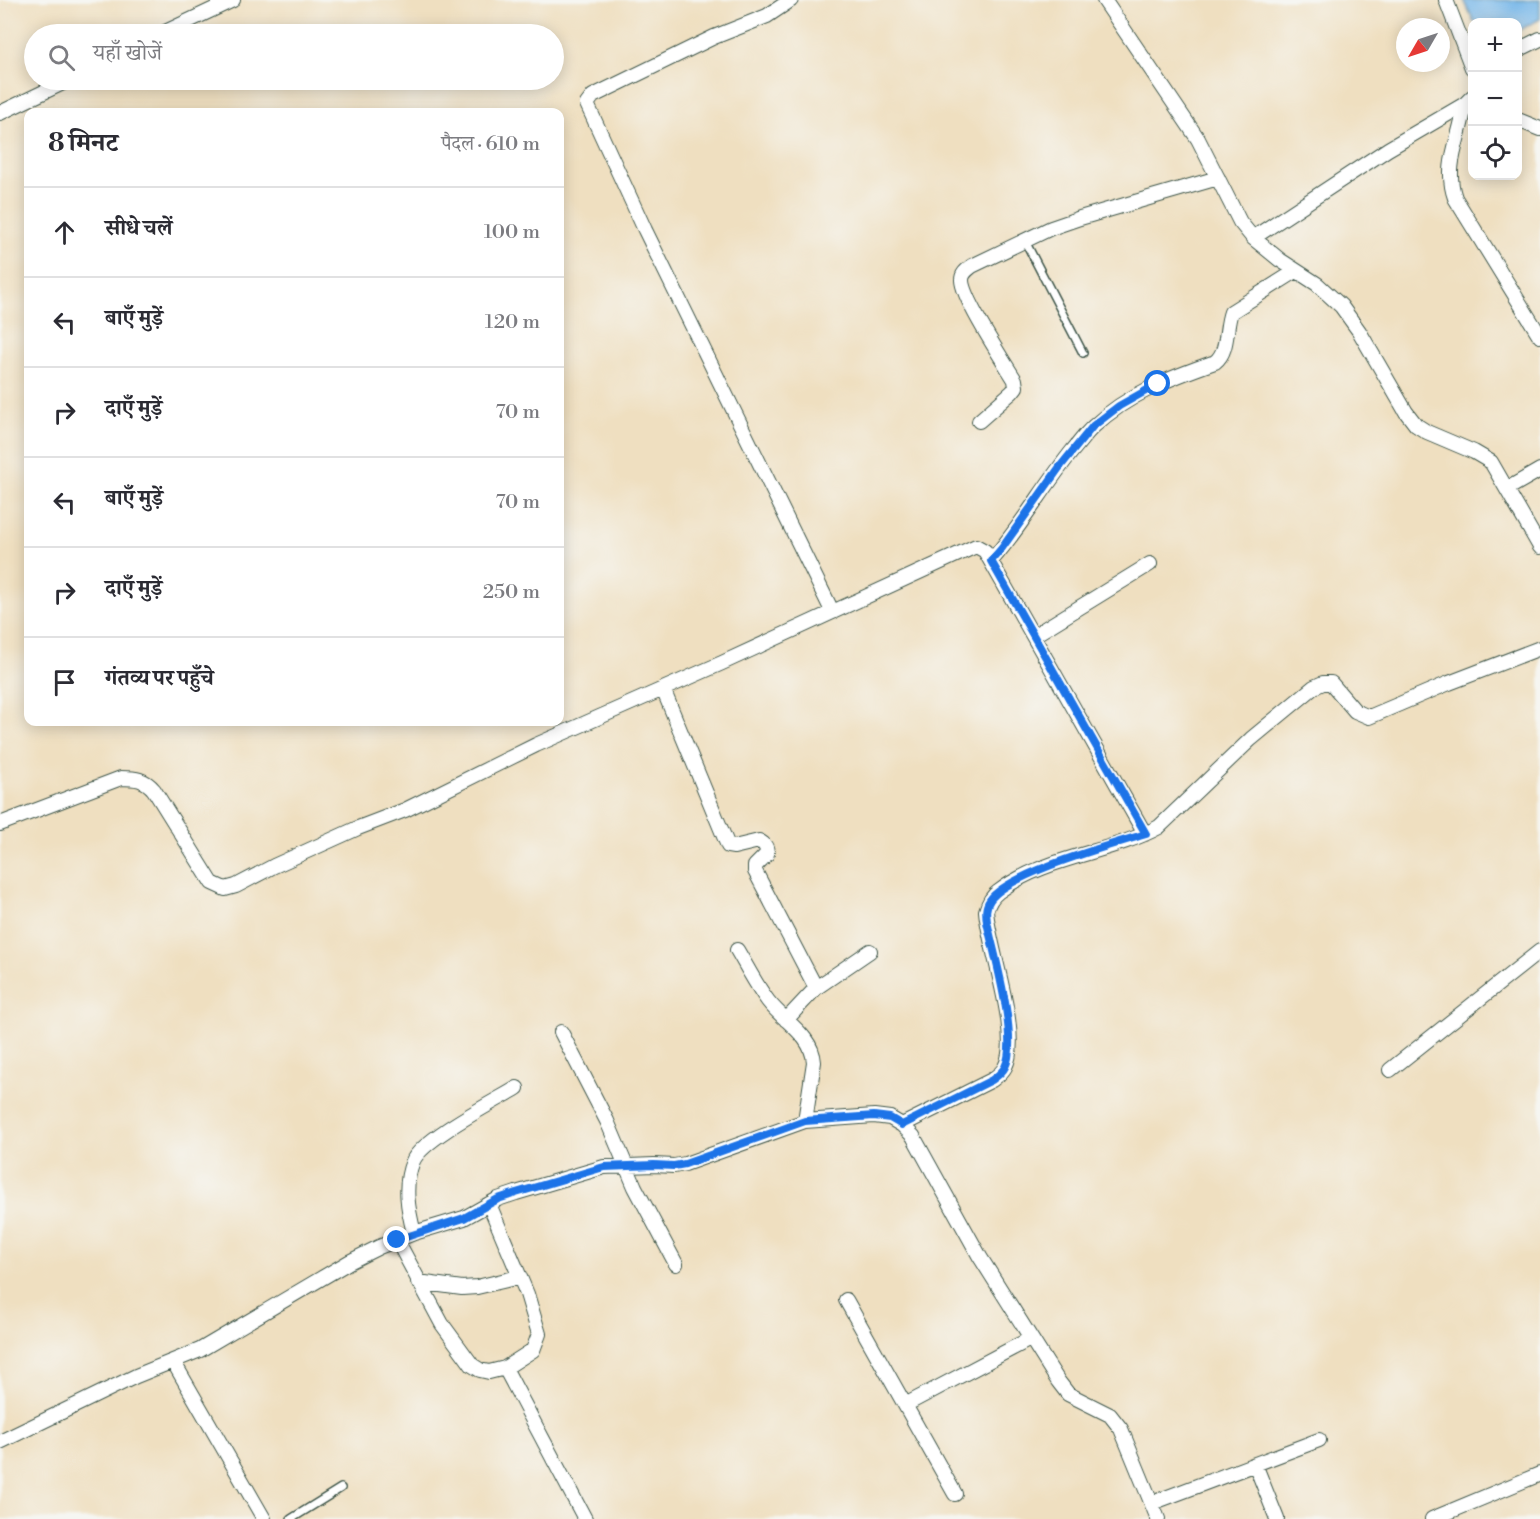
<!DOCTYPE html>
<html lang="hi">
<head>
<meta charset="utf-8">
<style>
  body { margin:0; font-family:"Libre Bodoni","Noto Serif Devanagari",serif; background:#f7f7f7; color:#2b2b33 }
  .controls { position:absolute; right:18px; top:18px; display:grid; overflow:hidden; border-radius:12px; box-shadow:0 3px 15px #0003 }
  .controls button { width:54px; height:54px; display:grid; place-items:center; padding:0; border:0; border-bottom:2px solid #e1e1e2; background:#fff; color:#2b2b33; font:30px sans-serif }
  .compass { position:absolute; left:1396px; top:18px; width:54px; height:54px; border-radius:50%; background:#fff; box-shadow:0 3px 15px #0003; rotate:231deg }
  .stop { position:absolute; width:18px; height:18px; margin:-14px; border:4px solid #1a73e8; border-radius:50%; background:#fff }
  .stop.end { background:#1a73e8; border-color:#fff; box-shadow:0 2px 6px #0008 }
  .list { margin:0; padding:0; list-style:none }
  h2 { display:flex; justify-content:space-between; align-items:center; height:78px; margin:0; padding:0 24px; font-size:26px }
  h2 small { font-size:20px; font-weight:400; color:#7c7c81 }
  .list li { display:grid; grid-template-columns:39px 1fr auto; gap:18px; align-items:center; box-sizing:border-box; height:90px; padding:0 24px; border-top:2px solid #e1e1e2 }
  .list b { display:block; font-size:22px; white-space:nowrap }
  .list em { font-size:20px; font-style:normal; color:#7c7c81 }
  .icon { flex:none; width:33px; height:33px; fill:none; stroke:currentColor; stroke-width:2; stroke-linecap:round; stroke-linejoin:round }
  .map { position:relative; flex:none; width:1540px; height:1519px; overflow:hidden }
  .search { position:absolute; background:#fff; box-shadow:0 3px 15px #0003; left:24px; top:24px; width:540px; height:66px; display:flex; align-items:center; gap:15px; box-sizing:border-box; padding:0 21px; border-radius:33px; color:#7c7c81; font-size:22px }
  .panel { position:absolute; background:#fff; box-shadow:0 3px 15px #0003; left:24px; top:108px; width:540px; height:618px; border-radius:12px }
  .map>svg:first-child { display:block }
  .water { fill:#74b6e9; stroke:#4a7a8e; stroke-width:1.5 }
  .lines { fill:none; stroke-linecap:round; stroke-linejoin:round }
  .service-casing { stroke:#3e5549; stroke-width:10 }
  .minor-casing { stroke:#3e5549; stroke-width:16 }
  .service { stroke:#fff; stroke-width:7 }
  .minor { stroke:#fff; stroke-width:14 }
  .route { stroke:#1a73e8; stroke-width:8 }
</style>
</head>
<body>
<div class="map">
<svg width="1540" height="1519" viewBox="0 0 1540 1519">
  <rect width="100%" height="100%" fill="#f6f6f2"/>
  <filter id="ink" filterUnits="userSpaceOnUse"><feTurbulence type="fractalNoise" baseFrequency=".0167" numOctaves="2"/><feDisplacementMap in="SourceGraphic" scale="12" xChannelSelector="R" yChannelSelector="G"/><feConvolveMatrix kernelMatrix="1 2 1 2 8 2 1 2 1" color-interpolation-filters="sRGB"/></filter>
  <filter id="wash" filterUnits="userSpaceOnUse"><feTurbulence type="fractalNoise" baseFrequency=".008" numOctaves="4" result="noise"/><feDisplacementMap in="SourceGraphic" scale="24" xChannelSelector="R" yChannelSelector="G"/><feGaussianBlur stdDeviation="1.35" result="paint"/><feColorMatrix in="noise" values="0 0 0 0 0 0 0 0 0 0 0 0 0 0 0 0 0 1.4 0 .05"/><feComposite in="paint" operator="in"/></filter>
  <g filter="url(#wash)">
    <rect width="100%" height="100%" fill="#efdfc0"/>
    <!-- water -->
    <path class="water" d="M 1464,0 L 1540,0 L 1540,19 L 1518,31 L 1518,22 L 1474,22 Z"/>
  </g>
  <g filter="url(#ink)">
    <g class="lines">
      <defs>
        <path id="service" d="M 1025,241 L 1083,353
          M 291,1519 L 341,1488"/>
        <path id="minor" d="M 791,0 L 767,16 L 714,37 L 593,96 L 587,104 L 645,230 L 832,611
          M 1104,0 L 1198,139 L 1240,222 L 1253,238 L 1280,260 L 1317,284 L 1341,306 L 1359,331 L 1406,412 L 1416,425 L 1427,432 L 1474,452 L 1491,462 L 1540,547
          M 1446,0 L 1472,68
          M 161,34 L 233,0
          M 1518,50 L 1540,39
          M 1465,104 C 1461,138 1443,164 1455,198 L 1540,336
          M 0,113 L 69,80
          M 1518,120 L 1540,129
          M 1253,238 L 1388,149 L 1465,104 L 1472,97
          M 979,421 L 1012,392 L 1016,387 L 1015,380 C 1004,362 962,298 962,280 C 962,273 967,270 972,266 L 1051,228 L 1080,218 L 1218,178
          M 1507,489 L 1540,470
          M 991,561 C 1021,527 1044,486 1073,450 C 1080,442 1086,433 1094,426 C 1128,394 1172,377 1215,362 C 1229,351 1225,328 1231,312 L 1296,271
          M 1033,636 L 1150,564
          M 663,689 L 728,846 L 734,847 L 759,841 C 765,844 767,847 767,854 L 755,866 L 755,871 L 816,988
          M 0,824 L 121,778 C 136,778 145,779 154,790 L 212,883 L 225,889 L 236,886 L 274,866 L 358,828 L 405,810 L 536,745 L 722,663 L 976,546 L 985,551 L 1145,834
          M 737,950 C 747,967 756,985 768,1001 C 784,1022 812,1035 814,1062 L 805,1121
          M 786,1020 L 816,988 L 870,951
          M 561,1032 L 607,1121 L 635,1187 L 676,1264
          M 1390,1070 L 1540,951
          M 902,1125 L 992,1080 C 997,1076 1002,1073 1005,1067 C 1022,1035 989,949 986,911 C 988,904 991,897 998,892 C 1045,856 1109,854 1159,827 L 1251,739 L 1314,687 L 1323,683 L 1331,683 L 1355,711 L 1369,717 L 1449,683 L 1540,648
          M 414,1233 C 408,1210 403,1185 413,1161 C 422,1139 494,1102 517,1088
          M 397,1240 L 442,1324 L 472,1365 L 480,1370 L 489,1372 L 505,1368 L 533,1350 L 539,1334 L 527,1294 L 489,1204
          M 418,1282 L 462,1288 L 477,1287 L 519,1277
          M 846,1300 L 955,1494
          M 173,1361 L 264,1519
          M 505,1368 L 585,1519
          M 905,1405 L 1030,1339
          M 0,1442 L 136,1376 L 200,1350 L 349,1262 L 379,1247 L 414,1233 L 464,1218 L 498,1199 L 516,1193 L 604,1167 L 654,1165 L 674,1166 L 685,1164 L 805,1121 L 874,1116 L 890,1118 L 902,1125 L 913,1136 L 980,1257 L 1058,1381 L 1068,1394 L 1110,1415 L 1121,1429 L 1158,1519
          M 1255,1464 L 1277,1519
          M 1152,1503 L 1319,1440
          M 1432,1519 L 1540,1474"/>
      </defs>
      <!-- service casing -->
      <use href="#service" class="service-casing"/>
      <!-- minor casing -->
      <use href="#minor" class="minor-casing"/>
      <!-- service -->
      <use href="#service" class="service"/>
      <!-- minor -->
      <use href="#minor" class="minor"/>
    </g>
  </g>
  <g class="lines" filter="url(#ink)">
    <!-- route -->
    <path class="route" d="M 397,1240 L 464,1218 L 498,1199 L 516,1193 L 604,1167 L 654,1165 L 674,1166 L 685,1164 L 805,1121 L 874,1116 L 890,1118 L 902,1125 L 992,1080 C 997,1076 1002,1073 1005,1067 C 1019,1040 994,953 987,922 C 986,914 985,907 990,900 C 1009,873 1111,845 1146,834 L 991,561 L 1002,548 L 1059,468 L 1093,426 L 1119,406 L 1158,384"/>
  </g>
</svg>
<div class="controls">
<button>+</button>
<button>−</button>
<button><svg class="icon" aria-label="locate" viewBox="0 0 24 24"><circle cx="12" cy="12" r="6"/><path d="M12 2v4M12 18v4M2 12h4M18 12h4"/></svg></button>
</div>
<svg class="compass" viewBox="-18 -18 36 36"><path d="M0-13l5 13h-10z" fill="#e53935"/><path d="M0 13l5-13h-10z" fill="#7c7c81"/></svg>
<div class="stop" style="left:1158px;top:384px"></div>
<div class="stop end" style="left:397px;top:1240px"></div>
<div class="search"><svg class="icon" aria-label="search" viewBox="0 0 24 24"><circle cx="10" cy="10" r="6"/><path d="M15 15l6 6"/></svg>यहाँ खोजें</div>
<section class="panel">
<h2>8 मिनट<small>पैदल · 610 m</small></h2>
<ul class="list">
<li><svg class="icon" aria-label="ahead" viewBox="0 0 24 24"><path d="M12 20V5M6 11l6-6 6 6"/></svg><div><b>सीधे चलें</b></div><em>100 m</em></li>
<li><svg class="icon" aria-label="left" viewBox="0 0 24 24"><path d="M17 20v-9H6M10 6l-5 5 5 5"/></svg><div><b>बाएँ मुड़ें</b></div><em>120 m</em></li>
<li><svg class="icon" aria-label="right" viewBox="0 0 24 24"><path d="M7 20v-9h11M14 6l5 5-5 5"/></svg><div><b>दाएँ मुड़ें</b></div><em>70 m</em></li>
<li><svg class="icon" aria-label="left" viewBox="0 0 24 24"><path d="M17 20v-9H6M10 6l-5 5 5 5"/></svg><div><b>बाएँ मुड़ें</b></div><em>70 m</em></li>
<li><svg class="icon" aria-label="right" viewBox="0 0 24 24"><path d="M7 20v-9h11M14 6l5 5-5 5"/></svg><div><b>दाएँ मुड़ें</b></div><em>250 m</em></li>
<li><svg class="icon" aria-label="arrive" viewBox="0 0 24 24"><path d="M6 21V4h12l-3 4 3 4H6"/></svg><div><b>गंतव्य पर पहुँचे</b></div></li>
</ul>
</section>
</div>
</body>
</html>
